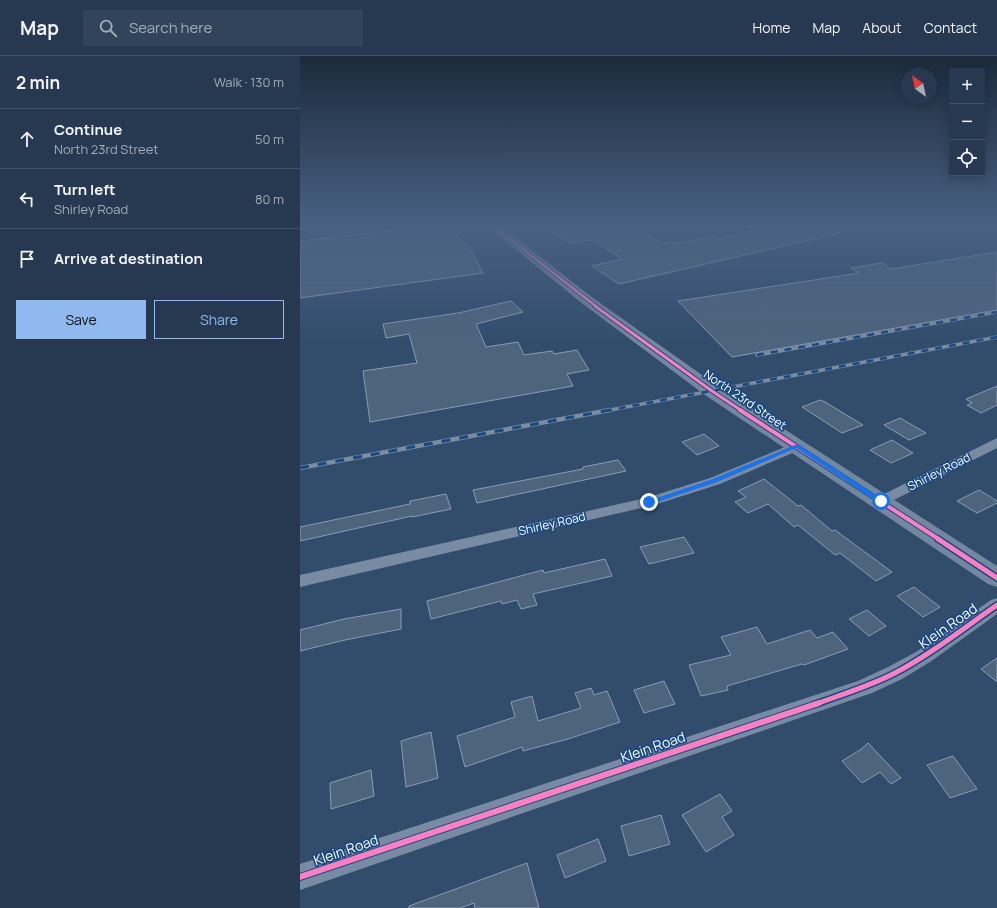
<!DOCTYPE html>
<html lang="en">
<head>
<meta charset="utf-8">
<style>
  body { margin:0; font-family:Manrope,sans-serif; background:#32445b; color:#f1f3f6 }
  .controls { position:absolute; right:12px; top:12px; display:grid; overflow:hidden; border-radius:0px; box-shadow:0 2px 10px #0003 }
  .controls button { width:36px; height:36px; display:grid; place-items:center; padding:0; border:0; border-bottom:1px solid #425368; background:#263951; color:#f1f3f6; font:20px sans-serif }
  .compass { position:absolute; left:601px; top:12px; width:36px; height:36px; border-radius:50%; background:#263951; box-shadow:0 2px 10px #0003; rotate:327deg }
  .stop { position:absolute; width:12px; height:12px; margin:-9px; border:3px solid #1a73e8; border-radius:50%; background:#fff }
  .stop.end { background:#1a73e8; border-color:#fff; box-shadow:0 1px 4px #0008 }
  .list { margin:0; padding:0; list-style:none }
  h2 { display:flex; justify-content:space-between; align-items:center; height:52px; margin:0; padding:0 16px; font-size:17px }
  h2 small { font-size:13px; font-weight:400; color:#a4acb7 }
  .list li { display:grid; grid-template-columns:26px 1fr auto; gap:12px; align-items:center; box-sizing:border-box; height:60px; padding:0 16px; border-top:1px solid #425368 }
  .list b { display:block; font-size:15px; white-space:nowrap }
  .list p { margin:0; font-size:13px; white-space:nowrap; color:#a4acb7 }
  .list em { font-size:13px; font-style:normal; color:#a4acb7 }
  .actions { display:flex; gap:8px; padding:12px 16px }
  .actions a { flex:1; padding:9px 0; border:1px solid #90b9f0; border-radius:0px; text-align:center; font-size:14px; color:#90b9f0 }
  .actions .main { background:#90b9f0; color:#111 }
  .icon { flex:none; width:22px; height:22px; fill:none; stroke:currentColor; stroke-width:2; stroke-linecap:round; stroke-linejoin:round }
  .map { position:relative; flex:none; width:697px; height:852px; overflow:hidden }
  header { display:flex; align-items:center; gap:24px; box-sizing:border-box; height:56px; padding:0 20px; background:#263951; border-bottom:1px solid #425368 }
  header strong { font-size:19px }
  nav { display:flex; gap:22px; margin-inline-start:auto; font-size:14px }
  .search { width:280px; height:36px; background:#32445b; display:flex; align-items:center; gap:10px; box-sizing:border-box; padding:0 14px; border-radius:0px; color:#a4acb7; font-size:15px }
  main { display:flex }
  aside { flex:1; background:#263951 }
  .map>svg:first-child { display:block }
  .building { fill:#4e637c; stroke:#8c9cb0 }
  .lines { fill:none; stroke-linecap:round; stroke-linejoin:round }
  .street { fill:#788ba2; fill-rule:evenodd }
  .secondary { fill:#73879e; fill-rule:evenodd }
  .rail-far1-casing { stroke:#798ca2; stroke-width:3.5 }
  .rail-casing { stroke:#798ca2; stroke-width:4.5 }
  .rail-far1 { stroke:#194984; stroke-width:2.5; stroke-dasharray:7; stroke-linecap:butt }
  .rail { stroke:#194984; stroke-width:3; stroke-dasharray:9; stroke-linecap:butt }
  .cycleway-far4-casing { stroke:#194984; stroke-width:4 }
  .cycleway-far3-casing { stroke:#194984; stroke-width:5 }
  .cycleway-far2-casing { stroke:#194984; stroke-width:6 }
  .cycleway-far1-casing { stroke:#194984; stroke-width:8 }
  .cycleway-casing { stroke:#194984; stroke-width:8 }
  .cycleway-far4 { stroke:#ff80c0; stroke-width:2.5 }
  .cycleway-far3 { stroke:#ff80c0; stroke-width:3 }
  .cycleway-far2 { stroke:#ff80c0; stroke-width:4 }
  .cycleway-far1 { stroke:#ff80c0; stroke-width:5 }
  .cycleway { stroke:#ff80c0; stroke-width:6 }
  .route { fill:#1a73e8 }
  .labels { text-anchor:middle; stroke-width:3.5; stroke-linejoin:round; paint-order:stroke }
  .street-label { font-size:12px; fill:#fff; stroke:#194984 }
  .near-street-label { font-size:14px; fill:#fff; stroke:#194984 }
</style>
</head>
<body>
<header>
<strong>Map</strong>
<div class="search"><svg class="icon" aria-label="search" viewBox="0 0 24 24"><circle cx="10" cy="10" r="6"/><path d="M15 15l6 6"/></svg>Search here</div>
<nav><a>Home</a><a>Map</a><a>About</a><a>Contact</a></nav>
</header>
<main>
<aside>
<h2>2 min<small>Walk · 130 m</small></h2>
<ul class="list">
<li><svg class="icon" aria-label="ahead" viewBox="0 0 24 24"><path d="M12 20V5M6 11l6-6 6 6"/></svg><div><b>Continue</b><p>North 23rd Street</p></div><em>50 m</em></li>
<li><svg class="icon" aria-label="left" viewBox="0 0 24 24"><path d="M17 20v-9H6M10 6l-5 5 5 5"/></svg><div><b>Turn left</b><p>Shirley Road</p></div><em>80 m</em></li>
<li><svg class="icon" aria-label="arrive" viewBox="0 0 24 24"><path d="M6 21V4h12l-3 4 3 4H6"/></svg><div><b>Arrive at destination</b></div></li>
</ul>
<div class="actions"><a class="main">Save</a><a>Share</a></div>
</aside>
<div class="map">
<svg width="697" height="852" viewBox="0 0 697 852">
  <rect width="100%" height="100%" fill="#324c6c"/>
  <!-- building -->
  <path class="building" d="M 241,169 L 313,169 L 313,172 L 328,169 L 362,188 L 371,186 L 375,188 L 414,180 L 419,182 L 481,169 L 552,169 L 553,174 L 319,228 L 292,210 L 322,203 L 294,184 L 269,187 Z
    M 131,170 L 135,176 L 148,173 L 170,193 L 183,217 L 0,242 L 0,185 Z
    M 697,196 L 697,254 L 432,301 L 378,245 L 559,217 L 551,212 L 582,207 L 591,213 Z
    M 211,245 L 223,256 L 176,268 L 186,291 L 218,286 L 224,299 L 252,295 L 254,298 L 277,294 L 289,314 L 267,318 L 273,330 L 70,366 L 63,315 L 117,307 L 109,278 L 86,282 L 83,268 L 158,257 Z
    M 697,330 L 697,349 L 681,357 L 667,349 L 672,347 L 666,343 Z
    M 520,344 L 525,346 L 563,369 L 542,377 L 502,351 Z
    M 600,362 L 626,377 L 609,384 L 584,369 Z
    M 404,378 L 419,390 L 397,399 L 382,386 Z
    M 592,384 L 613,397 L 591,407 L 570,394 Z
    M 318,404 L 326,415 L 177,447 L 173,434 L 283,413 L 283,411 Z
    M 464,423 L 498,450 L 501,449 L 532,475 L 535,474 L 592,516 L 576,525 L 540,497 L 535,499 L 498,469 L 494,471 L 468,448 L 448,457 L 435,446 L 446,441 L 438,435 Z
    M 679,434 L 697,445 L 697,447 L 677,457 L 657,445 Z
    M 146,438 L 151,453 L 112,461 L 112,460 L 0,485 L 0,471 L 110,448 L 110,445 Z
    M 384,481 L 394,497 L 349,508 L 340,491 Z
    M 305,503 L 312,520 L 233,538 L 237,549 L 221,553 L 217,544 L 202,548 L 201,545 L 131,563 L 127,545 L 243,514 L 244,517 Z
    M 614,531 L 640,551 L 623,561 L 597,540 Z
    M 101,553 L 101,573 L 45,584 L 0,595 L 0,574 L 44,563 Z
    M 567,554 L 586,570 L 569,580 L 549,563 Z
    M 457,571 L 467,588 L 510,574 L 517,582 L 533,576 L 548,593 L 504,609 L 502,608 L 427,630 L 428,634 L 401,640 L 389,609 L 431,599 L 421,581 Z
    M 697,602 L 697,626 L 681,613 Z
    M 364,625 L 375,648 L 344,657 L 334,634 Z
    M 291,632 L 294,639 L 307,635 L 320,666 L 268,683 L 223,695 L 222,691 L 165,711 L 157,680 L 215,661 L 211,646 L 232,640 L 238,665 L 281,652 L 275,637 Z
    M 131,676 L 138,722 L 106,731 L 101,685 Z
    M 568,687 L 570,689 L 601,722 L 591,728 L 580,716 L 562,727 L 542,705 L 560,694 Z
    M 653,700 L 677,733 L 650,742 L 627,709 Z
    M 71,714 L 74,740 L 31,753 L 30,727 Z
    M 420,738 L 432,755 L 422,761 L 434,779 L 406,796 L 382,759 Z
    M 361,759 L 370,788 L 329,800 L 321,770 Z
    M 298,783 L 306,805 L 265,822 L 257,799 Z
    M 227,807 L 239,852 L 175,852 L 174,847 L 160,852 L 109,852 L 109,850 Z"/>
  <g class="lines">
    <!-- street -->
    <path class="street" d="M 697,382 L 697,392 L 586,448 L 581,450 L 576,448 L 573,445 L 576,442 Z
      M 497,386 L 502,387 L 504,390 L 502,393 L 420,428 L 354,449 L 0,531 L 0,519 L 346,442 L 410,422 Z
      M 697,542 L 697,558 L 630,606 L 602,623 L 572,637 L 0,834 L 0,808 L 558,625 L 588,611 L 616,596 L 691,544 Z"/>
    <!-- secondary -->
    <path class="secondary" d="M 186,169 L 199,169 L 293,242 L 419,331 L 697,510 L 697,531 L 688,528 L 405,339 L 283,248 Z"/>
    <defs>
      <path id="rail-far1" d="M 457,299 L 697,256
        M 305,355 L 697,281"/>
      <path id="rail" d="M 0,412 L 310,354"/>
    </defs>
    <!-- rail-far1 casing -->
    <use href="#rail-far1" class="rail-far1-casing"/>
    <!-- rail casing -->
    <use href="#rail" class="rail-casing"/>
    <!-- rail-far1 -->
    <use href="#rail-far1" class="rail-far1"/>
    <!-- rail -->
    <use href="#rail" class="rail"/>
    <defs>
      <path id="cycleway-far4" d="M 192,169 L 297,251"/>
      <path id="cycleway-far3" d="M 295,250 L 412,335 L 442,355"/>
      <path id="cycleway-far2" d="M 440,354 L 640,484"/>
      <path id="cycleway-far1" d="M 638,483 L 697,522
        M 516,648 C 543,638 570,630 595,617 C 631,598 664,572 697,549"/>
      <path id="cycleway" d="M 0,821 L 519,647"/>
    </defs>
    <!-- cycleway-far4 casing -->
    <use href="#cycleway-far4" class="cycleway-far4-casing"/>
    <!-- cycleway-far3 casing -->
    <use href="#cycleway-far3" class="cycleway-far3-casing"/>
    <!-- cycleway-far2 casing -->
    <use href="#cycleway-far2" class="cycleway-far2-casing"/>
    <!-- cycleway-far1 casing -->
    <use href="#cycleway-far1" class="cycleway-far1-casing"/>
    <!-- cycleway casing -->
    <use href="#cycleway" class="cycleway-casing"/>
    <!-- cycleway-far4 -->
    <use href="#cycleway-far4" class="cycleway-far4"/>
    <!-- cycleway-far3 -->
    <use href="#cycleway-far3" class="cycleway-far3"/>
    <!-- cycleway-far2 -->
    <use href="#cycleway-far2" class="cycleway-far2"/>
    <!-- cycleway-far1 -->
    <use href="#cycleway-far1" class="cycleway-far1"/>
    <!-- cycleway -->
    <use href="#cycleway" class="cycleway"/>
  </g>
  <!-- sky -->
  <linearGradient id="sky" x2="0" y2="1"><stop stop-color="#1c2a3b"/><stop offset="0.59" stop-color="#496183"/><stop offset="1" stop-color="#496183" stop-opacity="0"/></linearGradient>
  <rect width="697" height="288" fill="url(#sky)"/>
  <!-- route -->
  <path class="route" d="M 495,389 L 499,389 L 585,445 L 579,447 L 496,392 L 417,426 L 351,448 L 345,446 L 413,423 Z"/>
  <g class="labels">
    <!-- street labels -->
    <g class="street-label">
      <text transform="translate(445 344) rotate(34)" y="4">North 23rd Street</text>
      <text transform="translate(639 416) rotate(-27)" y="4">Shirley Road</text>
      <text transform="translate(252 468) rotate(-13)" y="4">Shirley Road</text>
    </g>
    <!-- near-street labels -->
    <g class="near-street-label">
      <text transform="translate(648 570) rotate(-35)" y="5">Klein Road</text>
      <text transform="translate(353 691) rotate(-19)" y="5">Klein Road</text>
      <text transform="translate(46 794) rotate(-19)" y="5">Klein Road</text>
    </g>
  </g>
</svg>
<div class="controls">
<button>+</button>
<button>−</button>
<button><svg class="icon" aria-label="locate" viewBox="0 0 24 24"><circle cx="12" cy="12" r="6"/><path d="M12 2v4M12 18v4M2 12h4M18 12h4"/></svg></button>
</div>
<svg class="compass" viewBox="-18 -18 36 36"><path d="M0-13l5 13h-10z" fill="#e53935"/><path d="M0 13l5-13h-10z" fill="#a4acb7"/></svg>
<div class="stop" style="left:581px;top:445px"></div>
<div class="stop end" style="left:349px;top:446px"></div>
</div>
</main>
</body>
</html>
